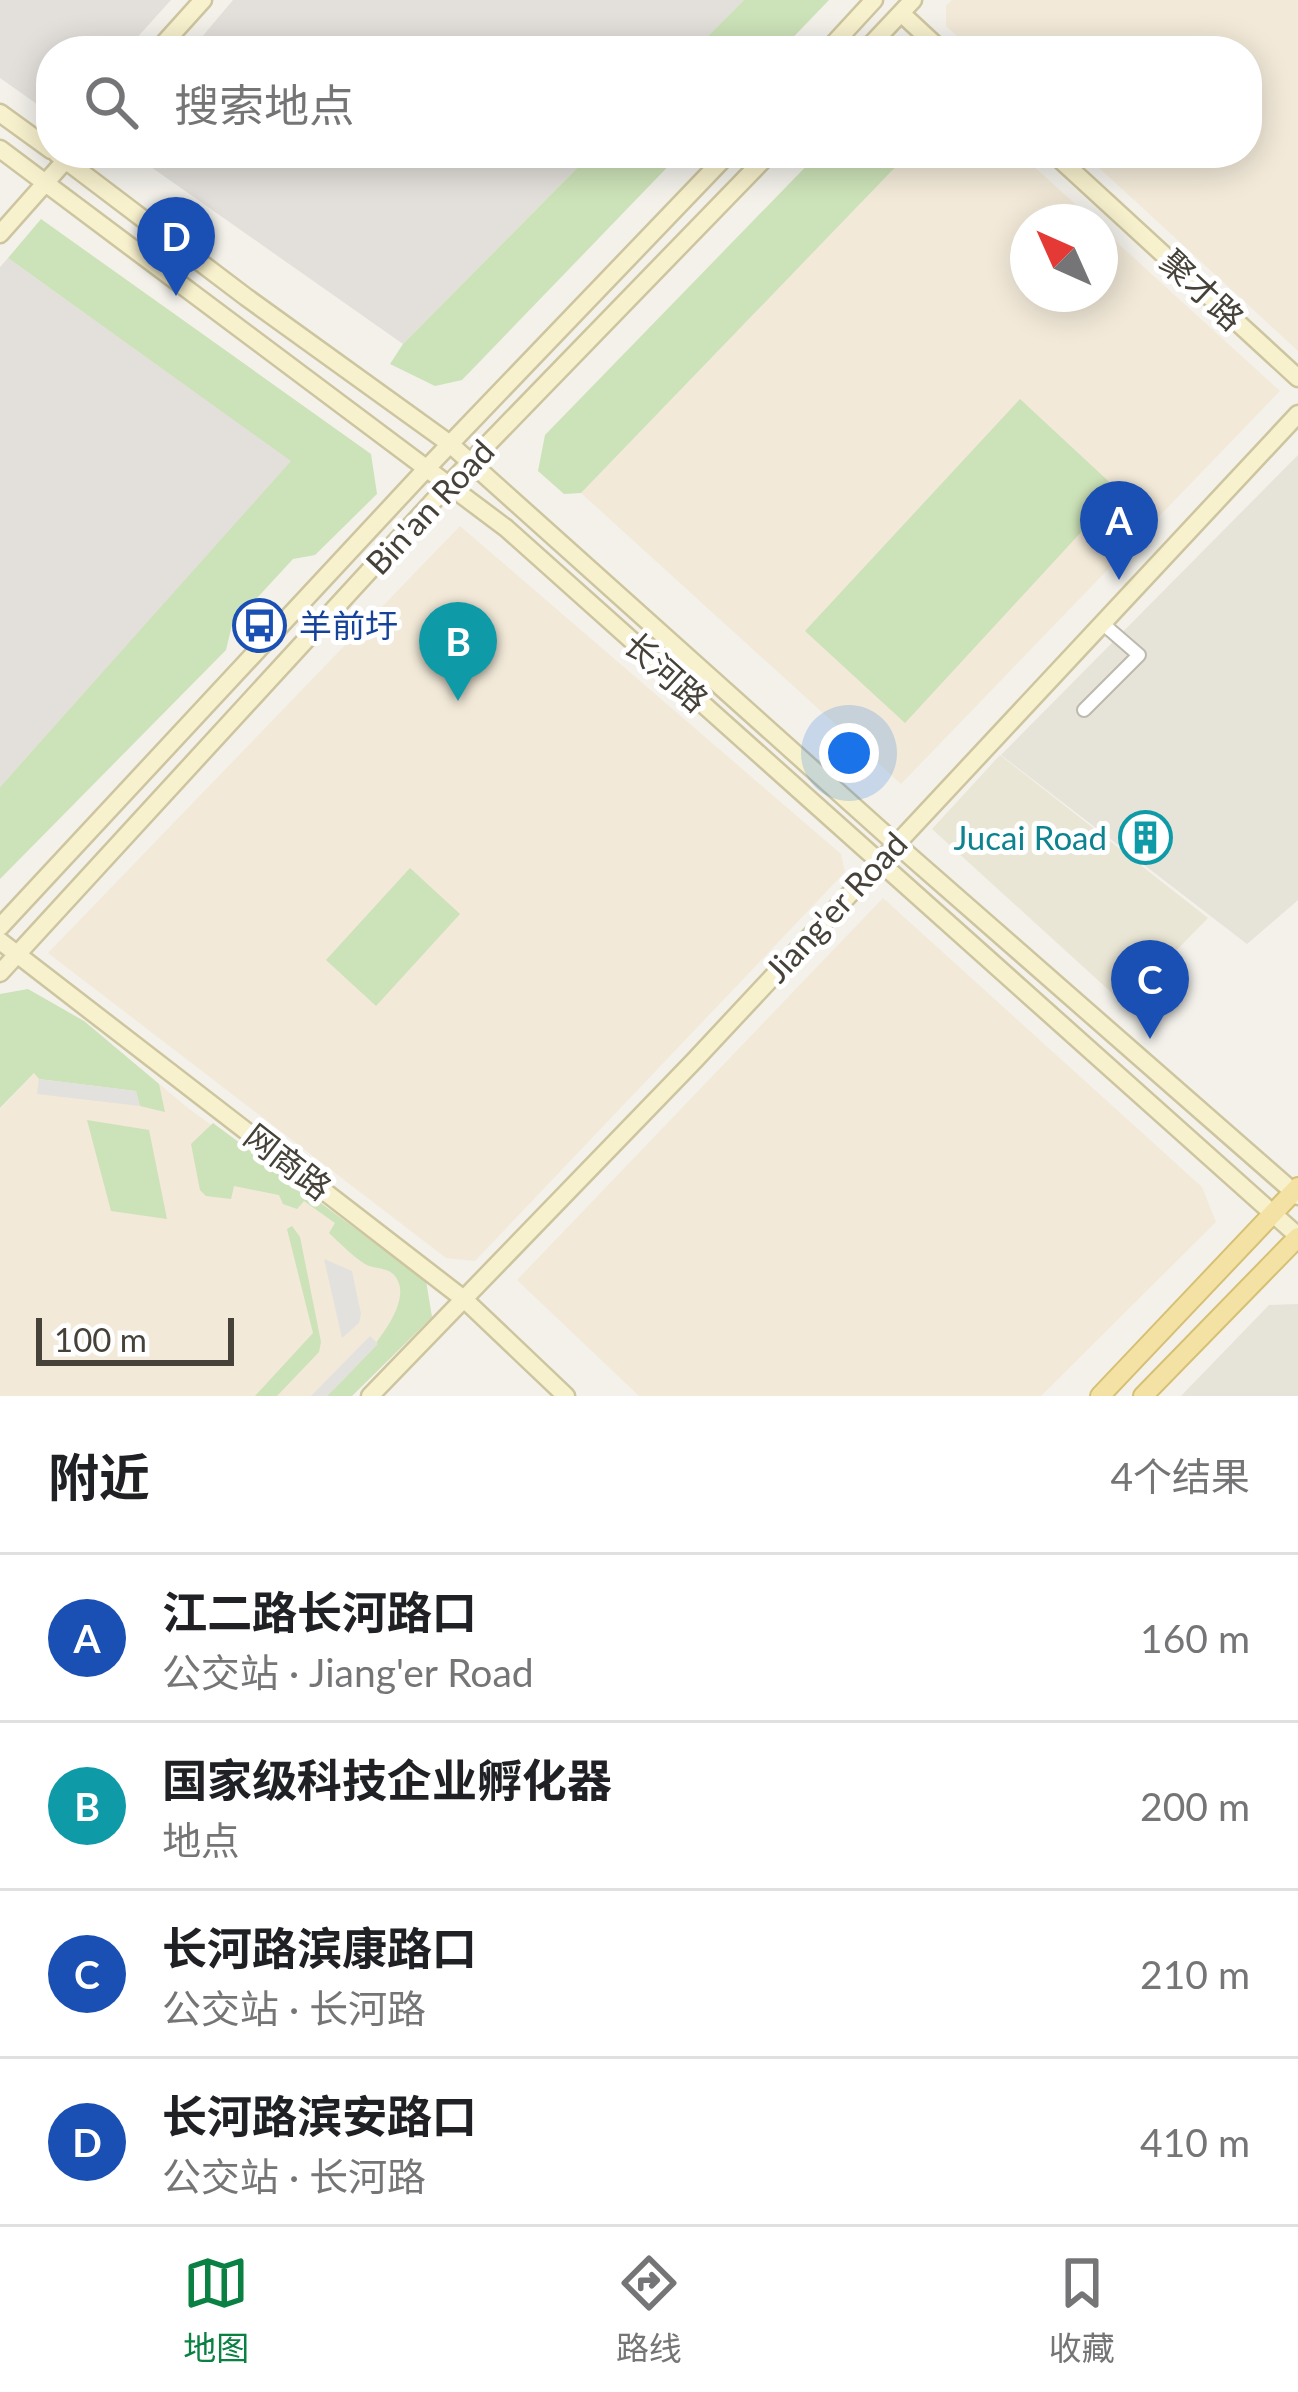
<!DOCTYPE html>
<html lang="zh">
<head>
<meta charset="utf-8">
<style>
  body { margin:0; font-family:Lato,"Noto Sans SC",sans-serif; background:#f6f6f6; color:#202124 }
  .compass { position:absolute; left:1010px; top:204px; width:108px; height:108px; border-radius:50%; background:#fff; box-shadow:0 6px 30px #0003; rotate:315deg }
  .scale { position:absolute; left:36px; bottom:30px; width:198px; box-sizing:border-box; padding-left:12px; border:6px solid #464239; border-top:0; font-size:33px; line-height:42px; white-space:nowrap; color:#464239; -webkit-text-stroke:9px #fff; paint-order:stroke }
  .you { position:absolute; left:849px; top:753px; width:42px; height:42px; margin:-30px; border:9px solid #fff; border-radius:50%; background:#1a73e8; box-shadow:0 0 0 18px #1a73e833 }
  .badge { display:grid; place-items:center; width:78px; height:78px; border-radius:50%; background:#0b8043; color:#fff; font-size:39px; font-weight:700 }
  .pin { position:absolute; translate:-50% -99px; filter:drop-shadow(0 3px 6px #0008) }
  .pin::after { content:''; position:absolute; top:63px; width:42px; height:36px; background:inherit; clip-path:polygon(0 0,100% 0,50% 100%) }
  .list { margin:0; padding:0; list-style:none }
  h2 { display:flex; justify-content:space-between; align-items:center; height:156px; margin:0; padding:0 48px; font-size:51px }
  h2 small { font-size:39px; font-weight:400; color:#757577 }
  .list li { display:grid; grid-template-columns:78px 1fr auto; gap:36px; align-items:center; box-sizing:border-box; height:168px; padding:0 48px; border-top:3px solid #e0e0e0 }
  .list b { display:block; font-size:45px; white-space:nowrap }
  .list p { margin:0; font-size:39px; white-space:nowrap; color:#757577 }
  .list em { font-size:39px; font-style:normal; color:#757577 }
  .icon { flex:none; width:66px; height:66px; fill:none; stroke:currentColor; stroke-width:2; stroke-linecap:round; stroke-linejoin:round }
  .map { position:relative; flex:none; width:1298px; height:1396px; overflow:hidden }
  .search { position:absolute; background:#fff; box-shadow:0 6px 30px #0003; left:36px; right:36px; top:36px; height:132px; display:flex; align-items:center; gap:30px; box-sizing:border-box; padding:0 42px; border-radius:48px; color:#757577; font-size:45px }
  .sheet { height:828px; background:#fff }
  nav { display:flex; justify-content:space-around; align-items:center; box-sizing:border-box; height:168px; border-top:3px solid #e0e0e0; background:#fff; font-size:33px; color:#757577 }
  nav a { display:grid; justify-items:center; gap:6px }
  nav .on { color:#0b8043 }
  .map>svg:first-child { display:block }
  .residential { fill:#e6e3d9 }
  .commercial { fill:#f2e9d8 }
  .industrial { fill:#e3e0db }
  .education { fill:#eae6d5 }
  .green { fill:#cce2b8 }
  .parking { fill:#e2e1de }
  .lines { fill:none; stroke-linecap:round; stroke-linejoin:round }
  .street-casing { stroke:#bdb9ad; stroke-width:16 }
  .secondary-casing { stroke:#cdc59f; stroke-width:21 }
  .primary-casing { stroke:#d6c075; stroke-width:22 }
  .street { stroke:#fff; stroke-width:12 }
  .secondary { stroke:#f8f1ce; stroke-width:16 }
  .primary { stroke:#f3e2a3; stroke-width:18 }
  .labels { text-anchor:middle; stroke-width:10; stroke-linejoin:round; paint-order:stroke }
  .street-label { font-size:33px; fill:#464239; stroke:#fff }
  .transit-label { font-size:33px; fill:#164399; stroke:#fff; text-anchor:start }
  .culture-label { font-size:33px; fill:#0d838f; stroke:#fff; text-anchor:end }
</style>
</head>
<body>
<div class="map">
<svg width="1298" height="1396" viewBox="0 0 1298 1396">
  <rect width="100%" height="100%" fill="#f3f1ea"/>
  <!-- residential -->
  <path class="residential" d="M 1298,455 L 1298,900 L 1247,944 L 1001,755 Z
    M 1298,1304 L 1298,1396 L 1181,1396 L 1269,1305 Z"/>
  <!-- commercial -->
  <path class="commercial" d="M 952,0 L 1298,0 L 1298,351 L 1083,153 L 1247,153 L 1247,51 L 973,51 L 946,26 L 946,6 Z
    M 909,153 L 1019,153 L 1095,222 L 1028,222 L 1028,294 L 1100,294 L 1100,227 L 1280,391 L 901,784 L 581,493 Z
    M 460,526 L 841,854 L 845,872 L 475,1261 L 446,1258 L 48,953 Z
    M 883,898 L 1202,1187 L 1216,1222 L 1041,1396 L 639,1396 L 517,1280 Z
    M 84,1021 L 188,1108 L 426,1281 L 432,1317 L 352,1396 L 0,1396 L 0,1109 Z"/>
  <!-- industrial -->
  <path class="industrial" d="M 0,0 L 171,0 L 125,51 L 51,51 L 51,114 L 0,78 Z
    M 233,0 L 744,0 L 693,51 L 190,51 Z
    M 131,153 L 592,153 L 403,344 Z
    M 8,258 L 292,461 L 0,787 L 0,267 Z"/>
  <!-- education -->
  <path class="education" d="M 1000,755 L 1208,918 L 1124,1004 L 932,829 Z"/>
  <!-- green -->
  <path class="green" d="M 744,0 L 829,0 L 780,51 L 693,51 Z
    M 592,153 L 681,153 L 462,380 L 435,386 L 390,364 L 403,344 Z
    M 819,153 L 909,153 L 581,493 L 564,494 L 538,471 L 545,435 Z
    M 41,219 L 371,454 L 377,494 L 315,555 L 293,559 L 232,625 L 226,650 L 0,879 L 0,787 L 291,461 L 8,258 Z
    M 1020,399 L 1119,491 L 905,723 L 805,631 Z
    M 410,868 L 460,914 L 376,1006 L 326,960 Z
    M 28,989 L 84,1021 L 159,1084 L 165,1112 L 140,1106 L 136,1091 L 39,1079 L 34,1073 L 0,1108 L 0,994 Z
    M 87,1120 L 149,1130 L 167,1219 L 111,1211 Z
    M 213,1123 L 426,1281 L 432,1317 L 352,1396 L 327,1396 C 347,1376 416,1311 397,1279 C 390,1266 375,1270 365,1264 C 352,1256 340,1243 329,1233 L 335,1223 L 304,1201 L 297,1209 L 283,1204 L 279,1195 L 234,1186 L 231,1199 L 206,1196 L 200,1190 L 191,1144 Z
    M 292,1226 L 300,1237 L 321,1342 L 319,1352 L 277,1396 L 255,1396 L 313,1333 L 287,1229 Z"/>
  <!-- parking -->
  <path class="parking" d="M 39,1079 L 136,1091 L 140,1106 L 37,1094 Z
    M 324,1259 L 352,1271 L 361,1314 L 359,1323 L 342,1338 Z
    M 370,1336 L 378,1344 L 327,1396 L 311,1396 Z"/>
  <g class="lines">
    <defs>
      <path id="street" d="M 1084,710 L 1139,655 L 1102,623"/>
      <path id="secondary" d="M 901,13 L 942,51
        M 157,51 L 203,0
        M 827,51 L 874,0
        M 865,51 L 913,0
        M 0,113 L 51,150
        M 0,149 L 506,528 L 1298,1236
        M 56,153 L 246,297 L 450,444 L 895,843 L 1298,1196
        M 1053,153 L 1298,378
        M 0,234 L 71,154
        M 0,927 L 427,468 L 729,153
        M 0,941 L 465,1300 L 566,1396
        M 0,973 L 449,484 L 770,153
        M 370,1396 L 694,1061 L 1298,414"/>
      <path id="primary" d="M 1100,1396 L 1298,1187
        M 1143,1396 L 1298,1237"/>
    </defs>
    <!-- street casing -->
    <use href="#street" class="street-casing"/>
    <!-- secondary casing -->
    <use href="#secondary" class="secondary-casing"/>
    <!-- primary casing -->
    <use href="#primary" class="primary-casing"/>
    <!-- street -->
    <use href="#street" class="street"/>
    <!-- secondary -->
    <use href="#secondary" class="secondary"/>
    <!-- primary -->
    <use href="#primary" class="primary"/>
  </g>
  <!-- icons -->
  <defs>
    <symbol id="bus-ring" viewBox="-11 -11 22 22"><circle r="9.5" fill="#fff" stroke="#1a4fb4" stroke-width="1.5"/><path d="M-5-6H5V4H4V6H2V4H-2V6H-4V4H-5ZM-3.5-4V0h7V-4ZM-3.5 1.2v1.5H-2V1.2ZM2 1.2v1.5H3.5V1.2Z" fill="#1a4fb4"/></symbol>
    <symbol id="building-ring" viewBox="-11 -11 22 22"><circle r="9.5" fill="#fff" stroke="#0f9aa8" stroke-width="1.5"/><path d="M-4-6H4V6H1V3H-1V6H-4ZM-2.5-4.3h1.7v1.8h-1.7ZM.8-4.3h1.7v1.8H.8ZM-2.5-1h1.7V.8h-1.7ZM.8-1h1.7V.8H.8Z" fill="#0f9aa8"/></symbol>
  </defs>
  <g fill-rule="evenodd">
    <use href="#bus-ring" x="230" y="596" width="59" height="59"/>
    <use href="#building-ring" x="1116" y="808" width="59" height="59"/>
  </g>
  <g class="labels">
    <!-- street labels -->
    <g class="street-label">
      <text transform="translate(1202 290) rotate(43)" y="12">聚才路</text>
      <text transform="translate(430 507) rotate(-47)" y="12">Bin'an Road</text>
      <text transform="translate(666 672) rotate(42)" y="12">长河路</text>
      <text transform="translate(836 907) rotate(-47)" y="12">Jiang'er Road</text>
      <text transform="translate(288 1162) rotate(38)" y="12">网商路</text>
    </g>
    <!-- transit labels -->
    <g class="transit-label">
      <text x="299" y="638">羊前圩</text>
    </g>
    <!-- culture labels -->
    <g class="culture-label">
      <text x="1107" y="850">Jucai Road</text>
    </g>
  </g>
</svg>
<svg class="compass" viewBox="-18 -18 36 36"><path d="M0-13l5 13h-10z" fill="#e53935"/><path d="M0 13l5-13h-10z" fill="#757577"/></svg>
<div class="scale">100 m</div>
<div class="you"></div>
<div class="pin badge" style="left:1119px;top:580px;background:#1a4fb4">A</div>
<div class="pin badge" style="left:458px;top:701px;background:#0f9aa8">B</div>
<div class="pin badge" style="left:1150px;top:1039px;background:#1a4fb4">C</div>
<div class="pin badge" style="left:176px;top:296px;background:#1a4fb4">D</div>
<div class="search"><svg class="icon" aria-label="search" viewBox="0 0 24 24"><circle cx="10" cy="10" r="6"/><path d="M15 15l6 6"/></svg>搜索地点</div>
</div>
<section class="sheet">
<h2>附近<small>4个结果</small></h2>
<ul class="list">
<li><span class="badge" style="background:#1a4fb4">A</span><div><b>江二路长河路口</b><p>公交站 · Jiang'er Road</p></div><em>160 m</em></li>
<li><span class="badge" style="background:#0f9aa8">B</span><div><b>国家级科技企业孵化器</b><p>地点</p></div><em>200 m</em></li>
<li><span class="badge" style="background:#1a4fb4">C</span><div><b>长河路滨康路口</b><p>公交站 · 长河路</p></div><em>210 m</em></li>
<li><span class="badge" style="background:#1a4fb4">D</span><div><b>长河路滨安路口</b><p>公交站 · 长河路</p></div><em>410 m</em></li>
</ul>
</section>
<nav>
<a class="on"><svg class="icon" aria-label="map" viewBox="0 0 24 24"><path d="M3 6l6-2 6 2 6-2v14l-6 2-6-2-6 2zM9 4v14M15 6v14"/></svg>地图</a>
<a><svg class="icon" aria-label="directions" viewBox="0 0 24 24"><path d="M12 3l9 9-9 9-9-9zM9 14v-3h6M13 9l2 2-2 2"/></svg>路线</a>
<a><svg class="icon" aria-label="saved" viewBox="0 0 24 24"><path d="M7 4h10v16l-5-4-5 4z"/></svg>收藏</a>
</nav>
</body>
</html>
